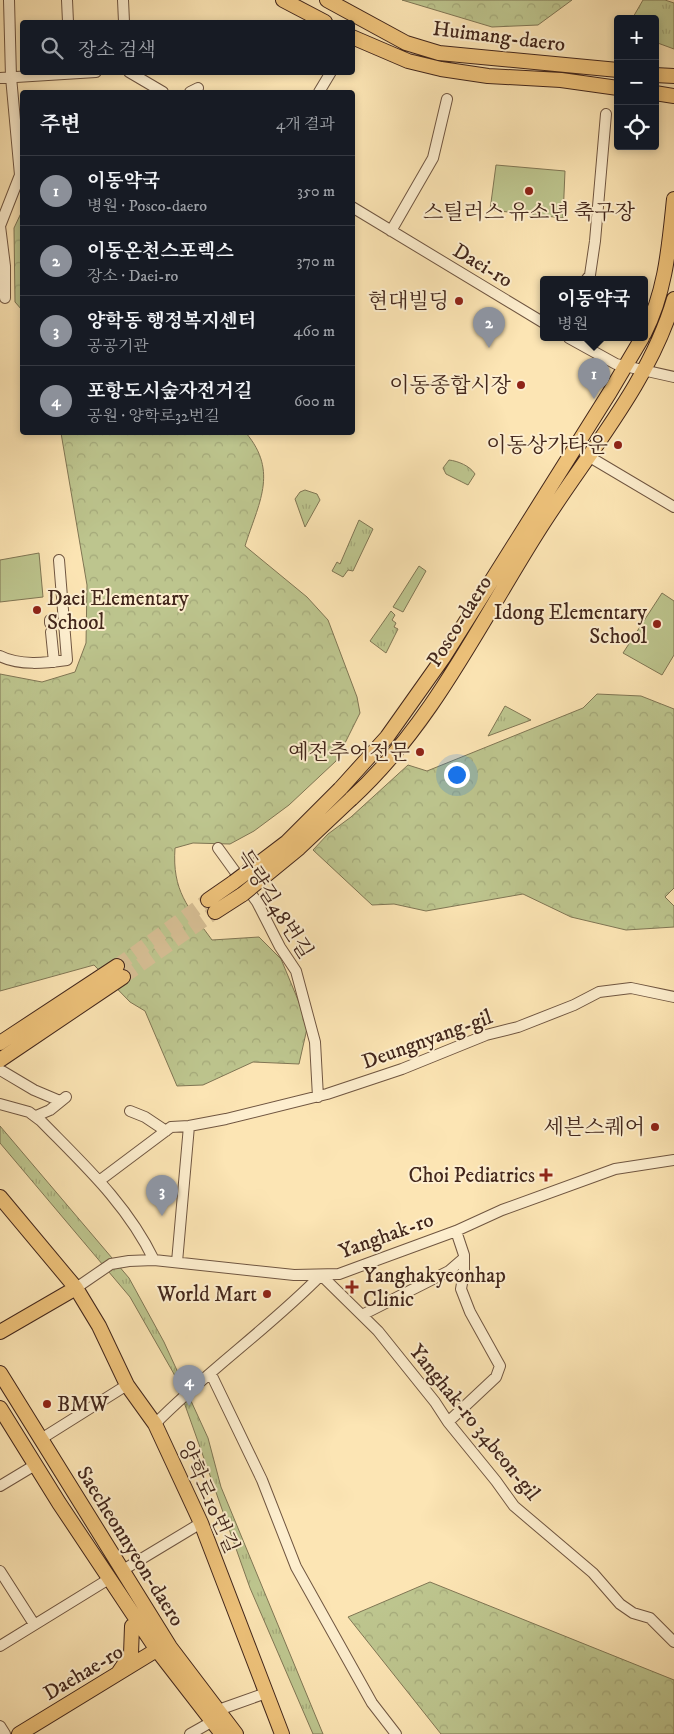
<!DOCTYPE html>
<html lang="ko">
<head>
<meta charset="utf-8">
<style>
  body { margin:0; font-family:"IM FELL DW Pica","Noto Serif KR",serif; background:#20242c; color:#f1f3f6 }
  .controls { position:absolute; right:15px; top:15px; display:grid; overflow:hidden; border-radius:5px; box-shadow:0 2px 8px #0003 }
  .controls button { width:45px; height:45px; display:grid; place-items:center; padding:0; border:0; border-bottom:1px solid #363941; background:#171b24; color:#f1f3f6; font:25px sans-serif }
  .you { position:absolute; left:456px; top:774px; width:18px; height:18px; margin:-12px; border:4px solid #fff; border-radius:50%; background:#1a73e8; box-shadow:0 0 0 8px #1a73e833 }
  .badge { display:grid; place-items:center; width:32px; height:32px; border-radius:50%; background:#8c9099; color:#fff; font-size:16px; font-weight:700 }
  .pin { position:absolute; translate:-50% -41px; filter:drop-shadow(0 1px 2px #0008) }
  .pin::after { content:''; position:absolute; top:26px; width:18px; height:15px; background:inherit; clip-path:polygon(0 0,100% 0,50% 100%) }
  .popup { position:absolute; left:540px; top:276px; width:108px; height:65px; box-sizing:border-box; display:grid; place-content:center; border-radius:5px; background:#171b24; filter:drop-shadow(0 1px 4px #0005); font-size:16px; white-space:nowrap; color:#9ea1a6 }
  .popup b { font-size:19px; color:#f1f3f6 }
  .popup::after { content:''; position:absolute; left:50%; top:100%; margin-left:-10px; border:10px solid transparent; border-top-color:#171b24 }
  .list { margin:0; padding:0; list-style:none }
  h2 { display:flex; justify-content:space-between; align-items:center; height:65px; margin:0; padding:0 20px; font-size:21px }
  h2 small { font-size:16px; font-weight:400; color:#9ea1a6 }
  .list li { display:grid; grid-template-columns:32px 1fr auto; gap:15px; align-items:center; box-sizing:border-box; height:70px; padding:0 20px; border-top:1px solid #363941 }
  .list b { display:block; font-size:19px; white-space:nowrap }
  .list p { margin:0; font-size:16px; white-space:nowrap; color:#9ea1a6 }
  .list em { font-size:16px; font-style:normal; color:#9ea1a6 }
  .icon { flex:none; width:28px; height:28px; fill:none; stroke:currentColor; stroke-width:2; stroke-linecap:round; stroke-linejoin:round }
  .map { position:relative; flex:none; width:674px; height:1734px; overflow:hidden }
  .search { position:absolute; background:#171b24; box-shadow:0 2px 8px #0003; left:20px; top:20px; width:335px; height:55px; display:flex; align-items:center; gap:12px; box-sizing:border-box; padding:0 18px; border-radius:5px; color:#9ea1a6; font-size:19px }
  .panel { position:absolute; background:#171b24; box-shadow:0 2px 8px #0003; left:20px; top:90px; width:335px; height:345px; border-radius:5px }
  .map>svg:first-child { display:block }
  .grass { fill:url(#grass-tufts); stroke:#807654 }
  .forest { fill:url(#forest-crowns); stroke:#807654 }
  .pitch { fill:#bdc58e; stroke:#807654 }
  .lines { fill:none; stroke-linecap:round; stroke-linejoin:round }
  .major-tunnel { stroke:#d7bf95; stroke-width:14; stroke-dasharray:14 7; stroke-linecap:butt }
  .minor-casing { stroke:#705641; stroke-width:12 }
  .major-casing { stroke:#42261b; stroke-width:16 }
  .minor { stroke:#fdeece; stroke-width:10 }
  .major { stroke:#eec27a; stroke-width:14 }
  .major-bridge-casing { stroke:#42261b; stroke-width:16; stroke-linecap:butt }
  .major-bridge { stroke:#eec27a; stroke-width:14 }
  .poi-dot { fill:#8f2418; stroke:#fdeece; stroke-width:2 }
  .labels { text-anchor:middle; stroke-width:4; stroke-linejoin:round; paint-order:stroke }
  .street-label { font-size:21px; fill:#42261b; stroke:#fdeece }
  .poi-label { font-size:21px; fill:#42261b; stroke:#fdeece; text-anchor:end }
</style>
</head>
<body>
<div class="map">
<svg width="674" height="1734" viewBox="0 0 674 1734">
  <defs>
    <pattern id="grass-tufts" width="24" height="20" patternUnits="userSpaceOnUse" patternTransform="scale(1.25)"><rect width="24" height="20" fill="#bdc58e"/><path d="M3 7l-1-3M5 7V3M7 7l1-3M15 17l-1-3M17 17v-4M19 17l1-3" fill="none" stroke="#a4a97a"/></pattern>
    <pattern id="forest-crowns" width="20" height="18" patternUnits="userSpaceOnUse" patternTransform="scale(1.25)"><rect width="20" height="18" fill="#bdc58e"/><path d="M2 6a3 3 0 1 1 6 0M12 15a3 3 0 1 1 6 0" fill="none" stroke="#a4a97a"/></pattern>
  </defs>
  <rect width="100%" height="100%" fill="#fce5b4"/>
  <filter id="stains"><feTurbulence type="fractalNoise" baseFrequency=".004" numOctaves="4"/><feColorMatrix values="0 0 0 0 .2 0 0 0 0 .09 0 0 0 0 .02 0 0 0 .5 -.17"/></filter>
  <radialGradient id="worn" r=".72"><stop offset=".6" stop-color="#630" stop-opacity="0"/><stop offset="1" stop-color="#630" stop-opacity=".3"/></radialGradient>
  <!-- grass -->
  <path class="grass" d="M 643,0 L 665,0 L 674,3 L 674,49 L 655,42 L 655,19 L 632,19 Z
    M 449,460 C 458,461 470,466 475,474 L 468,485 L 446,474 L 443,468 Z
    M 305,490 L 317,494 L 320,500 L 305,527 L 295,499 L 300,492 Z
    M 359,520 L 373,529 L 353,571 L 348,570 L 343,577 L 332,571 L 337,562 L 340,564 Z
    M 391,611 L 395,615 L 392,620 L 396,623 L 394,627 L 398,629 L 386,653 L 370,641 Z
    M 505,706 L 531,720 L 488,736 Z
    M 0,1126 L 129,1278 L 164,1342 L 208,1438 L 221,1487 L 323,1734 L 313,1734 L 250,1588 L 174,1374 L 130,1297 L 0,1143 Z"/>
  <!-- forest -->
  <path class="forest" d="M 402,0 L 572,0 L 538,25 L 492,27 Z
    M 22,211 L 22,310 L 15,302 L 14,228 Z
    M 61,433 L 246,433 C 279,472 258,504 245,546 L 307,597 L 328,620 L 357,697 L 360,713 L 336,761 L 289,805 L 254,831 L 230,844 L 193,843 L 175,848 C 172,891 188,907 212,940 L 259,937 L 281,959 L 308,1024 L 299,1064 L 253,1062 L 203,1085 L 177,1086 L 145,1011 L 130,1002 L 94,965 L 0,991 L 0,674 L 42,682 L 75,672 L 86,643 L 87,585 Z
    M 597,694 L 641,696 L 674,709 L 674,888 L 665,897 L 674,906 L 674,927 L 626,930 L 571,917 L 523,894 L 426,911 L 394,904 L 372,905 L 313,850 L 328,834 L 351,817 L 408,765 L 427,771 L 583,708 Z
    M 430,1582 L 674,1680 L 674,1734 L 441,1734 L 348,1617 Z"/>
  <!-- pitch -->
  <path class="pitch" d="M 496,165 L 565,171 L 563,218 L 490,210 Z
    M 39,553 L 43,597 L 0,602 L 0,560 Z
    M 419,566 L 426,571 L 403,612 L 393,607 Z
    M 662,593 L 674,601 L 674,655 L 662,675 L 623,653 Z"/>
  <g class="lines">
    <!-- major-tunnel -->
    <path class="major-tunnel" d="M 117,966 L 208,900
      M 123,977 L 215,912"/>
    <defs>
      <path id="minor" d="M 67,0 L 68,22
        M 123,0 L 124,22
        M 129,72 L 163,92
        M 0,78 L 96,72
        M 190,92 L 198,88
        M 319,92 L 331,72
        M 352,207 L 544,323
        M 391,231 L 433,158 L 447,99
        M 586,280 L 590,275 L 595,241 L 606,114
        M 5,298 L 5,266 L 0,226 L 20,175 L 11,77 L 9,0
        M 569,338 L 616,364 L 674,377
        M 588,456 L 674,507
        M 50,620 L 50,623
        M 51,632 L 54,662
        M 0,656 C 19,666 46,663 67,660 L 59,560
        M 218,848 L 257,902 L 280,947 L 296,971 L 315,1042 L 318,1097
        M 2,1071 L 34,1090 L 60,1101
        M 0,1104 L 29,1112 L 41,1121 C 84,1165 127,1204 154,1260
        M 130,1111 L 145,1117 L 166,1131
        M 36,1116 L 50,1110 L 66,1097
        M 99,1181 L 171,1127 L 189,1126 L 226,1119 L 327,1094 L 402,1069 L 486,1035 L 518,1027 L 574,1005 L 599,992 L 631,988 L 674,997
        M 177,1262 L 189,1126
        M 321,1275 L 378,1331 L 435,1402 L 448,1422 L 496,1481 L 514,1506 L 593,1573 L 620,1604 L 633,1613 L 650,1618 L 674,1642
        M 76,1288 L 111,1264 L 129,1261 L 154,1260 L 294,1275 L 339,1274 L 456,1231 L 502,1210 L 615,1169 L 674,1160
        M 362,1315 L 449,1271 L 464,1258
        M 211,1374 L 262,1480 L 296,1567 L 372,1703 L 396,1734
        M 448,1422 L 496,1377 L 500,1366 L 470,1312 L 461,1289 L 464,1272 L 464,1255 L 456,1231
        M 155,1424 C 207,1371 269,1328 321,1275
        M 41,1439 L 127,1385
        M 0,1486 L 35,1465
        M 123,1570 L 201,1523
        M 0,1571 L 34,1624
        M 0,1646 L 104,1582
        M 224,1708 L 266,1693
        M 0,1726 L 5,1734
        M 190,1734 L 206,1725"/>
      <path id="major" d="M 283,0 L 325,22
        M 327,0 L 406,43 L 439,53 L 618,70
        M 352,37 L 408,61 L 441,69 L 488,76 L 561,80 L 618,88
        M 655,75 L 674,76
        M 655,93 L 674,96
        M 644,334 C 666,291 669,246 674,199
        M 340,789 L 387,737 L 443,658 L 610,392 L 642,338
        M 351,799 C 431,726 480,623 537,533 C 583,459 650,383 674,299
        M 208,900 L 234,882
        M 215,912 L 243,894
        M 0,1043 L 117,966
        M 0,1060 L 123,977
        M 0,1197 L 76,1288 L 99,1326 L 127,1385 L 155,1424 L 201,1523 L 282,1734
        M 0,1332 L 76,1288
        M 0,1373 L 170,1647 L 236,1734
        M 0,1408 L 59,1503 L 157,1650 L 222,1734
        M 119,1672 L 131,1654 L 132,1626
        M 19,1734 L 163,1646"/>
    </defs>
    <!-- minor casing -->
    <use href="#minor" class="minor-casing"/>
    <!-- major casing -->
    <use href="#major" class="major-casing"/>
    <!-- minor -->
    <use href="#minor" class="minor"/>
    <!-- major -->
    <use href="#major" class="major"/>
    <defs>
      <path id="major-bridge" d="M 234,882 L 287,842 L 340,789
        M 243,894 L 299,848 L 351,799"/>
    </defs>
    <!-- major-bridge casing -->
    <use href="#major-bridge" class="major-bridge-casing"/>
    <!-- major-bridge -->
    <use href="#major-bridge" class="major-bridge"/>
  </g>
  <!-- markers -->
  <g class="poi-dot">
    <circle cx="529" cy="191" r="5"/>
    <circle cx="459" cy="301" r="5"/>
    <circle cx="521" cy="385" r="5"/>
    <circle cx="618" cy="445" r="5"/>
    <circle cx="37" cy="610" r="5"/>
    <circle cx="657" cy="624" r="5"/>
    <circle cx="420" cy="752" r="5"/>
    <circle cx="655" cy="1127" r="5"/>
    <path d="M543.5 1167.5h5v5h5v5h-5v5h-5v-5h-5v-5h5z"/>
    <path d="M349.5 1279.5h5v5h5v5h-5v5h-5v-5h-5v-5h5z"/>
    <circle cx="267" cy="1294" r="5"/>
    <circle cx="47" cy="1404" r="5"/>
  </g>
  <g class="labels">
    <!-- street labels -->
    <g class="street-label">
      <text transform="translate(499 36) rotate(7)" y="7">Huimang-daero</text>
      <text transform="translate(483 265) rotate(31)" y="7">Daei-ro</text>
      <text transform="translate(459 621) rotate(-58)" y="7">Posco-daero</text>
      <text transform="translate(275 904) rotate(58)" y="7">득량길48번길</text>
      <text transform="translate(427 1039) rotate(-20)" y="7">Deungnyang-gil</text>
      <text transform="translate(386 1235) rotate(-20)" y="7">Yanghak-ro</text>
      <text transform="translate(475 1422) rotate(51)" y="7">Yanghak-ro 34beon-gil</text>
      <text transform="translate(209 1497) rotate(66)" y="7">양학로10번길</text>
      <text transform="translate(131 1546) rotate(58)" y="7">Saecheonnyeon-daero</text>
      <text transform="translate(83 1672) rotate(-31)" y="7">Daehae-ro</text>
    </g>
    <!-- poi labels -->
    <g class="poi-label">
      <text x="529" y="219" text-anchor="middle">스틸러스 유소년 축구장</text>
      <text x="449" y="308">현대빌딩</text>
      <text x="511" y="392">이동종합시장</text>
      <text x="608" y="452">이동상가타운</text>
      <text x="47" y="605" text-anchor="start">Daei Elementary<tspan x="47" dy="24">School</tspan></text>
      <text x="647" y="619">Idong Elementary<tspan x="647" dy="24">School</tspan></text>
      <text x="410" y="759">예전추어전문</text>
      <text x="645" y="1134">세븐스퀘어</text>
      <text x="535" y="1182">Choi Pediatrics</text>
      <text x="363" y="1282" text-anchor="start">Yanghakyeonhap<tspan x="363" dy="24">Clinic</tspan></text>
      <text x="257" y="1301">World Mart</text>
      <text x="57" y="1411" text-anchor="start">BMW</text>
    </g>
  </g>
  <rect width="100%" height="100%" filter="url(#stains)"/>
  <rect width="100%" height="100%" fill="url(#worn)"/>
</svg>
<div class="controls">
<button>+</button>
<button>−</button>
<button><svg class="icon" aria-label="locate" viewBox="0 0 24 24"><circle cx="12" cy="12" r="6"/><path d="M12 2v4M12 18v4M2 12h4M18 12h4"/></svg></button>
</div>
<div class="you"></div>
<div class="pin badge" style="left:594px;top:399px">1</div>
<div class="popup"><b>이동약국</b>병원</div>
<div class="pin badge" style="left:489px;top:348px">2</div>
<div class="pin badge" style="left:162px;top:1216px">3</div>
<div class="pin badge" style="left:189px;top:1406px">4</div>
<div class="search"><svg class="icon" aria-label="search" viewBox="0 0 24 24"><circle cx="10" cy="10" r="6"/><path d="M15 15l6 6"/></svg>장소 검색</div>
<section class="panel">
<h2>주변<small>4개 결과</small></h2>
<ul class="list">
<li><span class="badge">1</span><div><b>이동약국</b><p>병원 · Posco-daero</p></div><em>350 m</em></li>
<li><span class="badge">2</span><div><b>이동온천스포렉스</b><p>장소 · Daei-ro</p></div><em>370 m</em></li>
<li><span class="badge">3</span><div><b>양학동 행정복지센터</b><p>공공기관</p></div><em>460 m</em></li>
<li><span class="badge">4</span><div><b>포항도시숲자전거길</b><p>공원 · 양학로32번길</p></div><em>600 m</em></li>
</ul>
</section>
</div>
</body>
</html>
